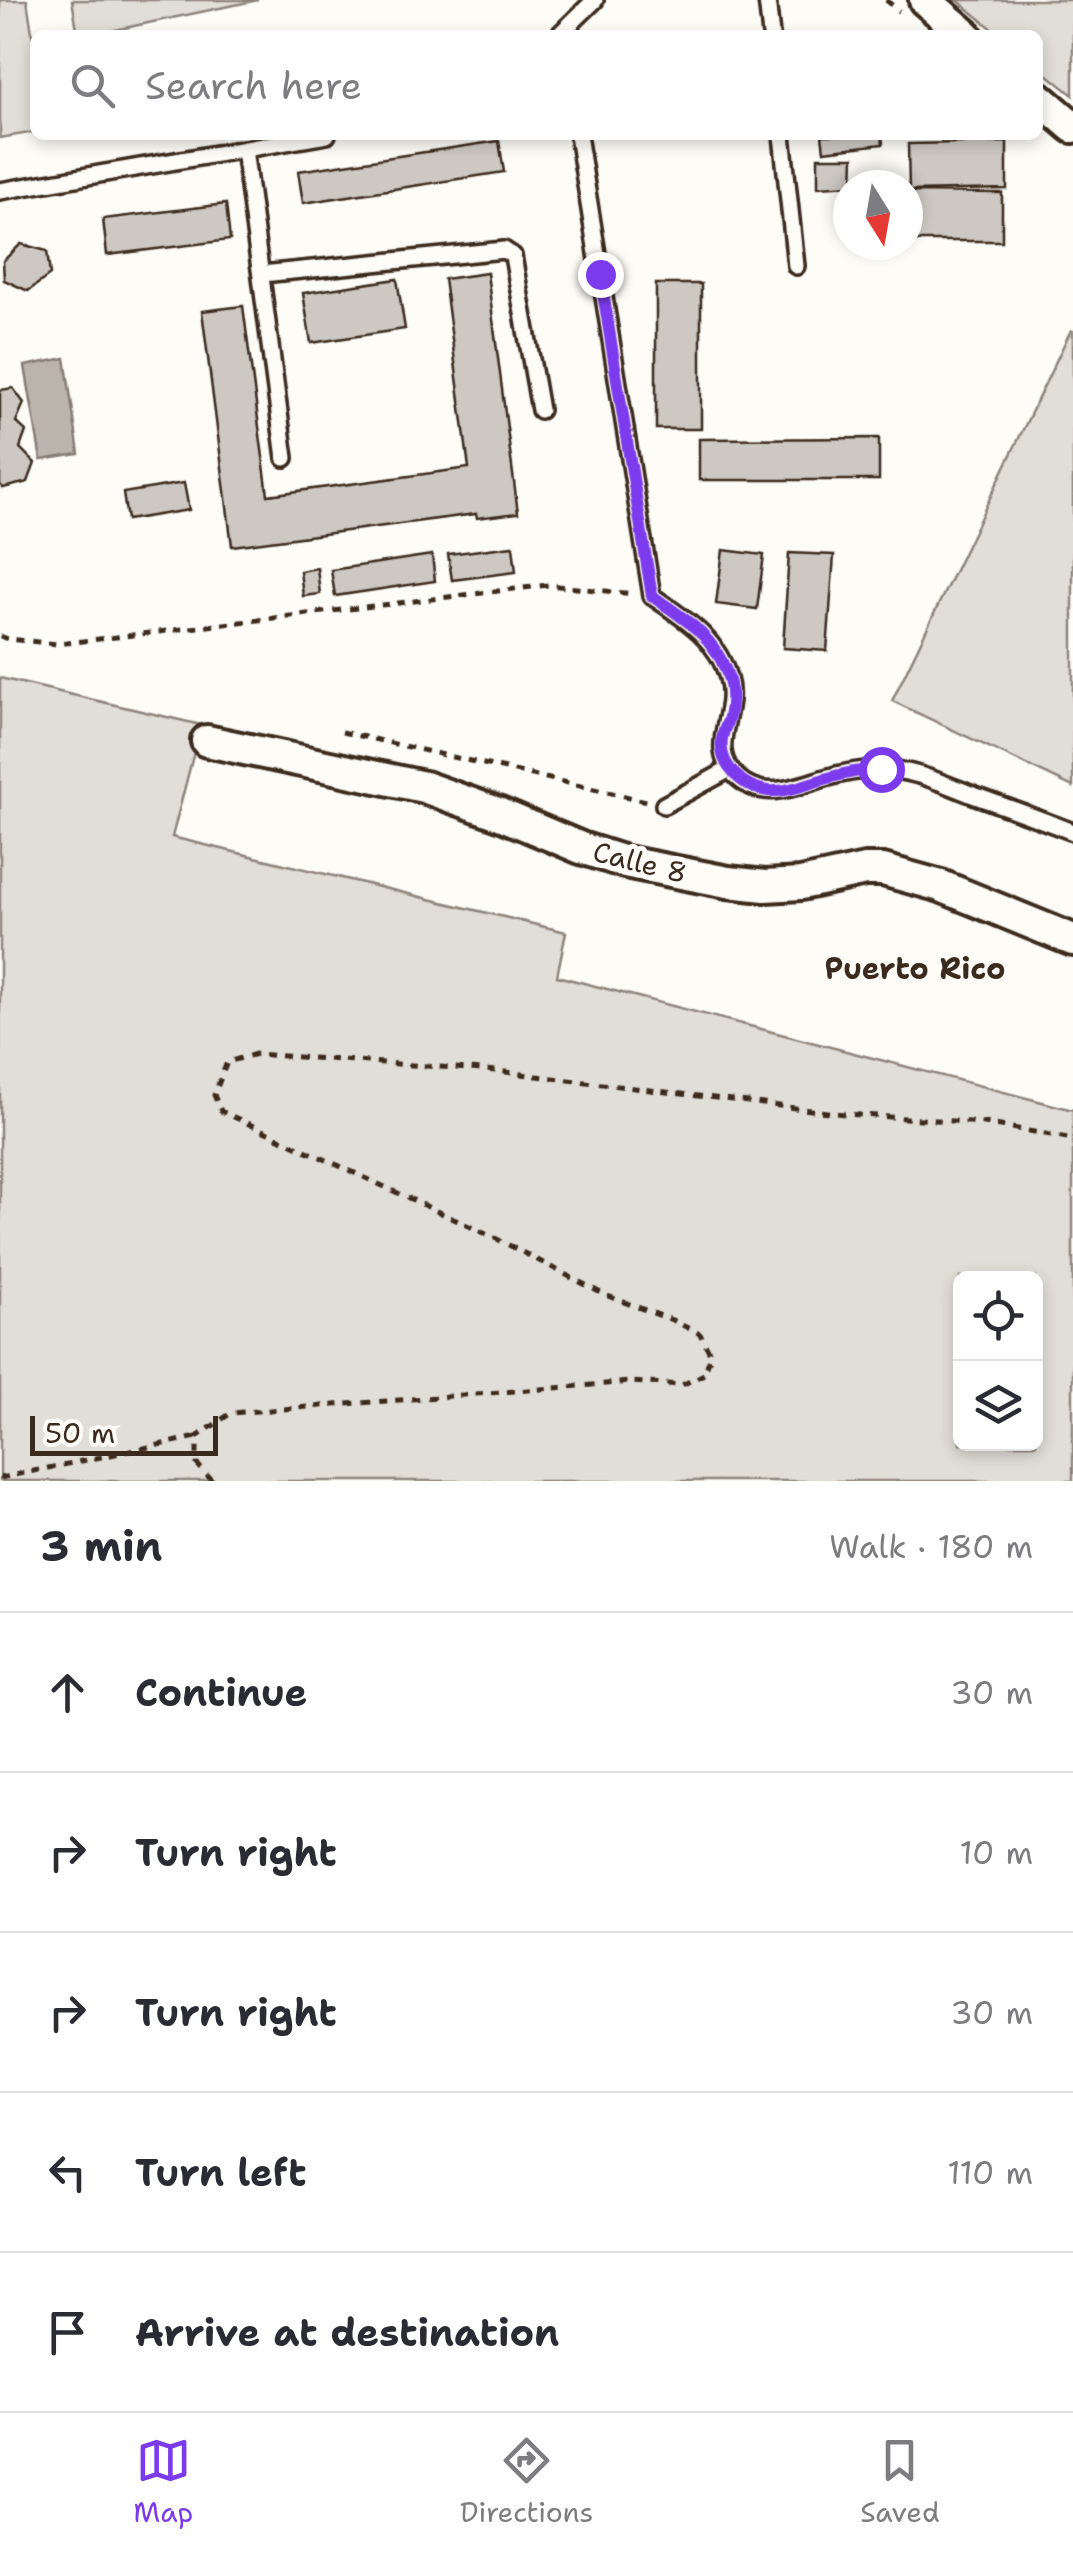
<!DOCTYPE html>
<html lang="en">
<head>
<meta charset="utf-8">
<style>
  body { margin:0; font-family:"Shantell Sans",sans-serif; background:#f7f7f7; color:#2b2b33 }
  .controls { position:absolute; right:30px; bottom:30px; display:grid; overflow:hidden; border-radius:15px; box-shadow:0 5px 15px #0003 }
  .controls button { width:90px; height:90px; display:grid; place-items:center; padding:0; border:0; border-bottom:2px solid #e1e1e2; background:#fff; color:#2b2b33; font:50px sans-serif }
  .compass { position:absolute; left:833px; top:170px; width:90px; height:90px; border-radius:50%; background:#fff; box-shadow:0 5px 15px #0003; rotate:169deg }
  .scale { position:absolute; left:30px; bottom:25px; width:188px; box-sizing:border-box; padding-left:10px; border:5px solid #3b2a1e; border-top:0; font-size:28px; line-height:35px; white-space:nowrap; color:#3b2a1e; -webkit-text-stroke:8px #fdfcf7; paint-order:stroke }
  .stop { position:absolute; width:30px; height:30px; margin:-22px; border:8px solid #7c3aed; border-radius:50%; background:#fff }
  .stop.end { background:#7c3aed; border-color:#fff; box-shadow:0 2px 10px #0008 }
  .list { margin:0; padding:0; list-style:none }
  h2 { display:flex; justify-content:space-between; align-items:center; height:130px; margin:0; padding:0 40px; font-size:42px }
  h2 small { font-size:32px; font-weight:400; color:#7c7c81 }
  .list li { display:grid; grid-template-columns:65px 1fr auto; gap:30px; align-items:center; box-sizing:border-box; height:160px; padding:0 40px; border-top:2px solid #e1e1e2 }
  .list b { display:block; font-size:38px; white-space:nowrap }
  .list em { font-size:32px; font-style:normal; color:#7c7c81 }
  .icon { flex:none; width:55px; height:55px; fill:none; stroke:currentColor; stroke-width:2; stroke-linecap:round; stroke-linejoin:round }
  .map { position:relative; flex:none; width:1073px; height:1481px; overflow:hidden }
  .search { position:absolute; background:#fff; box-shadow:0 5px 15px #0003; left:30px; right:30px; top:30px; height:110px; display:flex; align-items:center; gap:25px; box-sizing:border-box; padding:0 35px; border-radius:15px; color:#7c7c81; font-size:38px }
  .sheet { height:930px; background:#fff }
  nav { display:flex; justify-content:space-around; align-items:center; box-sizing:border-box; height:140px; border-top:2px solid #e1e1e2; background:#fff; font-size:28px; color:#7c7c81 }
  nav a { display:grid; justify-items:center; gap:5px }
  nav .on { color:#7c3aed }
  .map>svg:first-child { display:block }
  .green { fill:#e1ded7; stroke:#8e847a; stroke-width:2.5; fill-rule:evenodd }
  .water { fill:#bbb4ad; stroke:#887d74; stroke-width:2.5 }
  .building { fill:#cdc8c2; stroke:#3b2a1e; stroke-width:2.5 }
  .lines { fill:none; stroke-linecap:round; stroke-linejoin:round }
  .service-casing { stroke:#3b2a1e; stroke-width:22 }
  .minor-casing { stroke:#3b2a1e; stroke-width:38 }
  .path { stroke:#3b2a1e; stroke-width:5; stroke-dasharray:8 8; stroke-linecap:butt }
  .service { stroke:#fdfcf7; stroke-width:15 }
  .minor { stroke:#fdfcf7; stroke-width:30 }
  .route { stroke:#7c3aed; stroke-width:12 }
  .labels { text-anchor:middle; stroke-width:10; stroke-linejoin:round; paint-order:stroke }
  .street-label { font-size:28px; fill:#3b2a1e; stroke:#fdfcf7 }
  .neighbourhood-label { font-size:30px; font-weight:bold; fill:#3b2a1e; stroke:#fdfcf7 }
</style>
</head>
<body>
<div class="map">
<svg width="1073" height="1481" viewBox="0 0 1073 1481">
  <rect width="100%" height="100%" fill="#fdfcf7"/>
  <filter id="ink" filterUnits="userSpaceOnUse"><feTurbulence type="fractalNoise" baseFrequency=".01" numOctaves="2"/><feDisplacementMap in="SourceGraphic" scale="20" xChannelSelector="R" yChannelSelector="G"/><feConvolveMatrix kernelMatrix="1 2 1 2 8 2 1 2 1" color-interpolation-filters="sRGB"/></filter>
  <g filter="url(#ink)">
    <!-- green -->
    <path class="green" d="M 0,0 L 27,0 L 35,52 L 35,132 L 0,138 Z
      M 72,0 L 258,0 L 91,35 L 78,35 Z
      M 957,0 L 1073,0 L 1073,95 L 1038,67 L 1038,35 L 1000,35 Z
      M 1071,330 L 1073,331 L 1073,787 L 892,701 Z
      M 0,678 L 201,725 L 172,837 L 566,932 L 557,976 L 1073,1110 L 1073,1481 L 0,1481 ZM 960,1278 L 1036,1278 L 1036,1444 L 960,1444 Z"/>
    <!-- water -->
    <path class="water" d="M 65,358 L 79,454 L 41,460 L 25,366 Z"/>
    <!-- building -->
    <path class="building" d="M 822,135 L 882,135 L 883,144 L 824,151 Z
      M 499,141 L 504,172 L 303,203 L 298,171 Z
      M 1007,142 L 1007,189 L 909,191 L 908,144 Z
      M 818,157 L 854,157 L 853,185 L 818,187 Z
      M 908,192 L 1002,193 L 1002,241 L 908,241 Z
      M 226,204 L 230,240 L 107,255 L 103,219 Z
      M 21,244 L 47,251 L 50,275 L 28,291 L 4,280 L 3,261 Z
      M 487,273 L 518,513 L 477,518 L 476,514 L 232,546 L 202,311 L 243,306 L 268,495 L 469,468 L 444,279 Z
      M 397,279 L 405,329 L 311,343 L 303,293 Z
      M 656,284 L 701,284 L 701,429 L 656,429 Z
      M 13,388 L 24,403 L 16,422 L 26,431 L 20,448 L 35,463 L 28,482 L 3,488 L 0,485 L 0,390 Z
      M 879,438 L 879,480 L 699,480 L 699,439 Z
      M 184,483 L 189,510 L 127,520 L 123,493 Z
      M 513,546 L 516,572 L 452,580 L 448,554 Z
      M 723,550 L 764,555 L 757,609 L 716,604 Z
      M 789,553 L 834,555 L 827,651 L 783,648 Z
      M 432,555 L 435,581 L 335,596 L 331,570 Z
      M 317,568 L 320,594 L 303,596 L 300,571 Z"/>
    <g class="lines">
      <defs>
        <path id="service" d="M 767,0 L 771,35
          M 559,35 L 595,0
          M 578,135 L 652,596 C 683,618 718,638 728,678 C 739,715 704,748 738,778 C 764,801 795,787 825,778 C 842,773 859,770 877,769 C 911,768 942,783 973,795 C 1006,807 1040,819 1073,832
          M 782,135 L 796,266
          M 244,149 L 285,458
          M 0,191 L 327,135
          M 262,274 L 504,250 L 513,256 L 540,410
          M 664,805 L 730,769"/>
        <path id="minor" d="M 925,0 L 966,35
          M 1038,97 L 1073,127
          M 207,741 L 424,787 L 500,814 L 581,848 L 625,862 L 728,882 L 765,886 L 801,884 L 865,870 L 883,870 L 941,886 L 1073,940"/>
      </defs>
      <!-- service casing -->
      <use href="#service" class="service-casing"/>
      <!-- minor casing -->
      <use href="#minor" class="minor-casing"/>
      <!-- path -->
      <path class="path" d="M 886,0 L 899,11
        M 0,636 L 8,639 L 58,644 L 548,585 L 634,594
        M 342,732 L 647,801
        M 0,1478 L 197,1437
        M 212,1481 L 197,1464 L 197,1437 L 231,1413 L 631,1382 L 682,1385 L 704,1374 L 711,1355 L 700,1334 L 672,1320 L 605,1295 L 497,1239 L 221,1111 L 214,1095 L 227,1062 L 256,1054 L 497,1071 L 844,1114 L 984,1123 L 1073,1139"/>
      <!-- service -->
      <use href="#service" class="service"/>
      <!-- minor -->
      <use href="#minor" class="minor"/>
    </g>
  </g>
  <g class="lines" filter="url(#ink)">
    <!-- route -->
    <path class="route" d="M 600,274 L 652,596 C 682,617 713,635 726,671 C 732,686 733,701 729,717 C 727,724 723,731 722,739 C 718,765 743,788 768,791 C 787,793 809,783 828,778 C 845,773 863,770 881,769"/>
  </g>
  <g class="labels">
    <!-- street labels -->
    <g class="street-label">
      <text transform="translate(640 862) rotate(14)" y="10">Calle 8</text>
    </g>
    <!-- neighbourhood labels -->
    <g class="neighbourhood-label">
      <text x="915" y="979">Puerto Rico</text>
    </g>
  </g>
</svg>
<div class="controls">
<button><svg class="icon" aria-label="locate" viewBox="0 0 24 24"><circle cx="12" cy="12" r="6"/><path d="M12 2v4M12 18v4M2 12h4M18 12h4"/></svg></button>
<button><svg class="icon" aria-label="layers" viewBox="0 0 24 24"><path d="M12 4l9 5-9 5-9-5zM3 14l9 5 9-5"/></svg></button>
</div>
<svg class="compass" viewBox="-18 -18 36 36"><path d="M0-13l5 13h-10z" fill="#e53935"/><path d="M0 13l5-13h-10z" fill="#7c7c81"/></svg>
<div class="scale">50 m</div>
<div class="stop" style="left:881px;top:769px"></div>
<div class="stop end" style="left:600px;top:274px"></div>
<div class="search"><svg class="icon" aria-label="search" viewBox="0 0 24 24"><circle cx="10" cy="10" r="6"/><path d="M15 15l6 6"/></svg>Search here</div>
</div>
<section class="sheet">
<h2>3 min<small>Walk · 180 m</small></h2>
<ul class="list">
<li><svg class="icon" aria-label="ahead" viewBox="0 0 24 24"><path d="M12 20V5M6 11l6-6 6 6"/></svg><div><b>Continue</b></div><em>30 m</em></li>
<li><svg class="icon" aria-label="right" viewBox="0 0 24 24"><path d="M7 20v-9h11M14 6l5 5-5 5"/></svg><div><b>Turn right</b></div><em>10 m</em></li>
<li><svg class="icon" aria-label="right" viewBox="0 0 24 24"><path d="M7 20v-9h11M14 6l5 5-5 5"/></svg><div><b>Turn right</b></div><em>30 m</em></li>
<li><svg class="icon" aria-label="left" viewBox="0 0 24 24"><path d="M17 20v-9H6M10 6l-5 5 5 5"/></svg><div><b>Turn left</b></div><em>110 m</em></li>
<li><svg class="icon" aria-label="arrive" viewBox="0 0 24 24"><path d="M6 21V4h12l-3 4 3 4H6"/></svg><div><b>Arrive at destination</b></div></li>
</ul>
</section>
<nav>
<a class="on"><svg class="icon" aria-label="map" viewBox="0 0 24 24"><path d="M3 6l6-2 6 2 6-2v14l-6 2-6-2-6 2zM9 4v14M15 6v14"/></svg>Map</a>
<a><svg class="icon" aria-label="directions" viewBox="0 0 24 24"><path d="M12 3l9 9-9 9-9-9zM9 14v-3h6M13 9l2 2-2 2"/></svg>Directions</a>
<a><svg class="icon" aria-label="saved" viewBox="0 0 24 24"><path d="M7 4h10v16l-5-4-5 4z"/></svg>Saved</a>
</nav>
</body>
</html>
